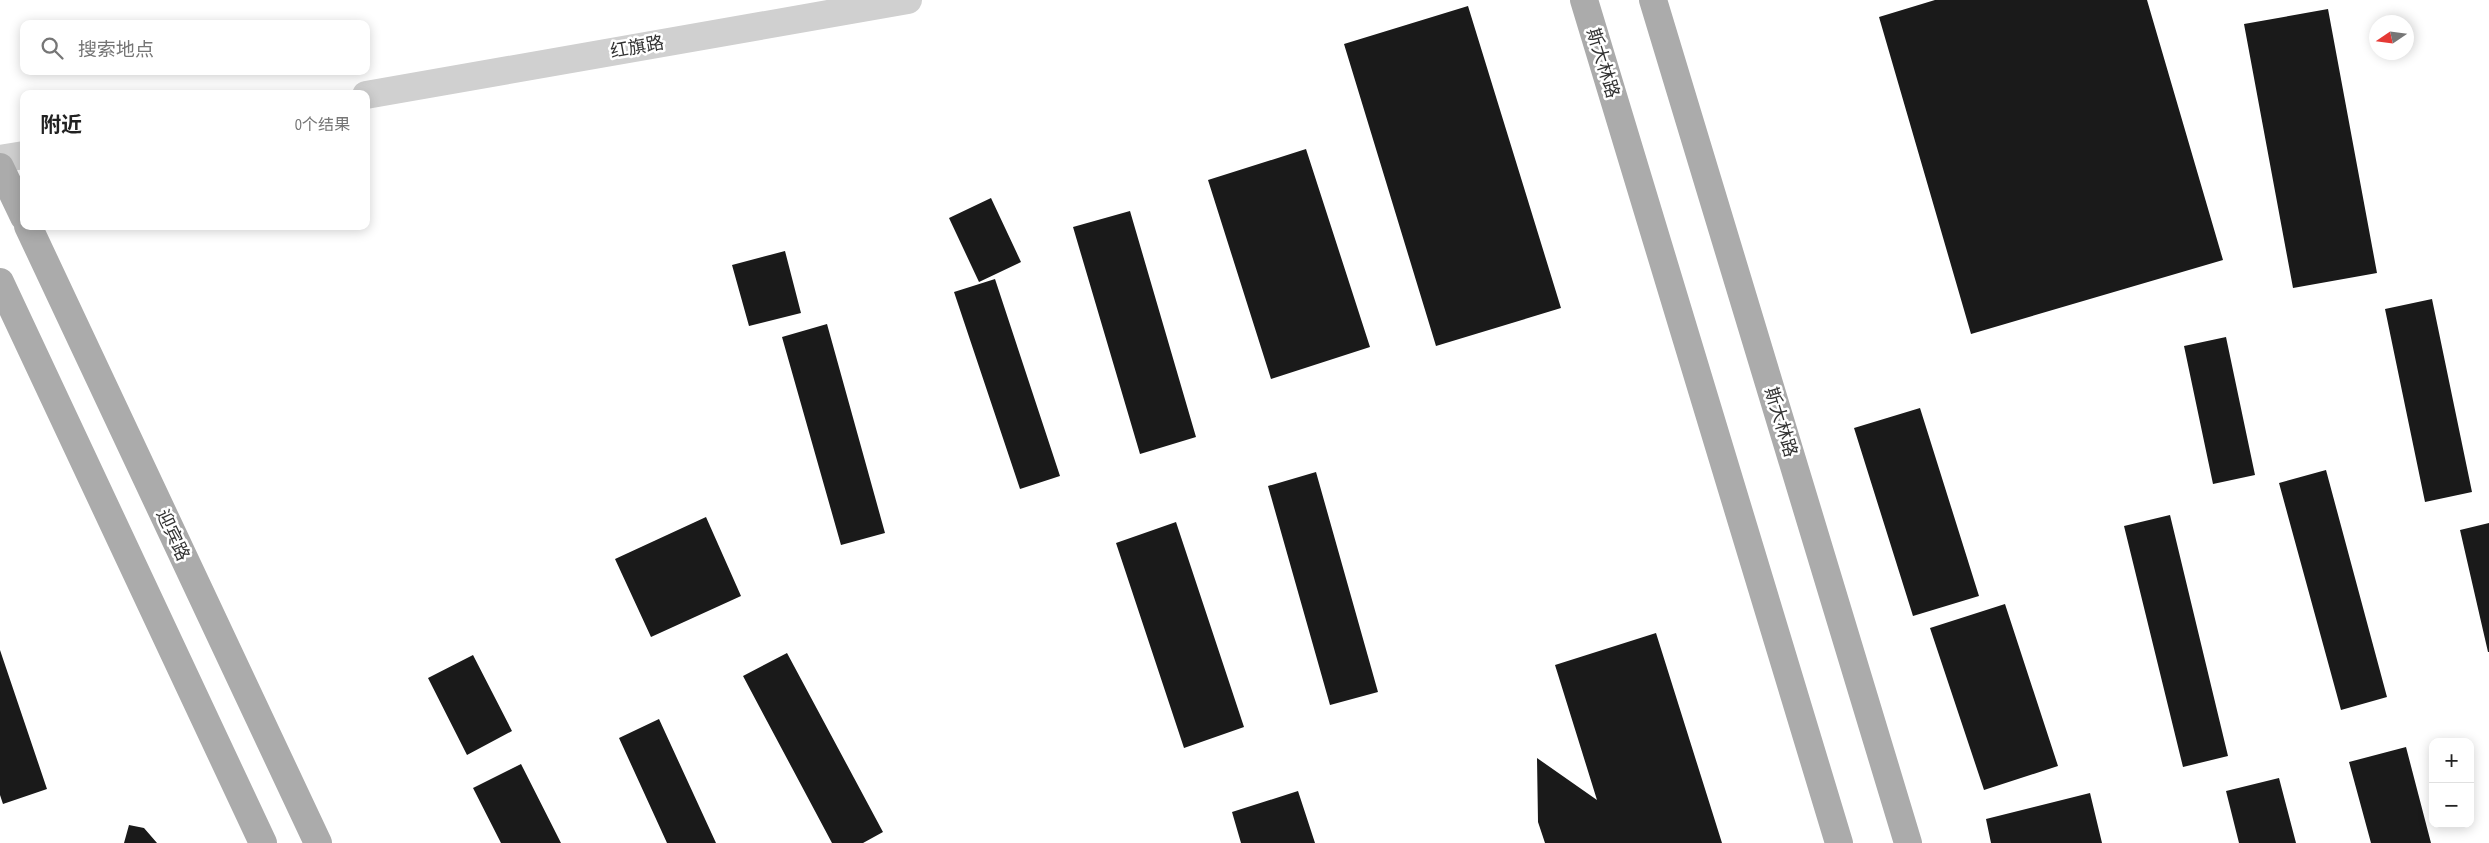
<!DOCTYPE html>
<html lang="zh">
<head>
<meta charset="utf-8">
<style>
  body { margin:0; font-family:"PT Sans Narrow","Noto Sans SC",sans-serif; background:#f6f6f6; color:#222 }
  .controls { position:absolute; right:15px; bottom:15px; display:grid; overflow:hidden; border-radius:10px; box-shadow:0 2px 12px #0003 }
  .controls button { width:45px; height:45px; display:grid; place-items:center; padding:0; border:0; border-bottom:1px solid #e0e0e0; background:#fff; color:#222; font:25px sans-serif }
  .compass { position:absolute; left:2369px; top:15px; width:45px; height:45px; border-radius:50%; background:#fff; box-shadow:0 2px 12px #0003; rotate:257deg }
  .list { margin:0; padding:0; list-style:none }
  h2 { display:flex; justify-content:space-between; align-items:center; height:65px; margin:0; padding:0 20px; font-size:21px }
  h2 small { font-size:16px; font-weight:400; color:#767676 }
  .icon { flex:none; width:28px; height:28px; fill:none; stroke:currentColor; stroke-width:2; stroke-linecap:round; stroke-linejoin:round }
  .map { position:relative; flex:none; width:2489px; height:843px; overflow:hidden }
  .search { position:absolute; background:#fff; box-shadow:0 2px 12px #0003; left:20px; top:20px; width:350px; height:55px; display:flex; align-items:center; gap:12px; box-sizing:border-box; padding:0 18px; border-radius:10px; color:#767676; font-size:19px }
  .panel { position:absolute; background:#fff; box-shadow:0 2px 12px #0003; left:20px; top:90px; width:350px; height:140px; border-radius:10px }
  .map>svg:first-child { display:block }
  .building { fill:#1a1a1a }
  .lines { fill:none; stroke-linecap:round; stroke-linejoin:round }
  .minor { stroke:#d0d0d0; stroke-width:28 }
  .major { stroke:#ababab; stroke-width:28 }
  .labels { text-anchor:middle; stroke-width:5; stroke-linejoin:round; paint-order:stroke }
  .street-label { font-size:18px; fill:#333; stroke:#fff }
</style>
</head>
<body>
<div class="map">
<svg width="2489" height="843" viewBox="0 0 2489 843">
  <rect width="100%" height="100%" fill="#fff"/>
  <!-- building -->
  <path class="building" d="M 1935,0 L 2147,0 L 2223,260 L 1971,334 L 1879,17 Z
    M 1468,6 L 1561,308 L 1436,346 L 1344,44 Z
    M 2328,9 L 2377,273 L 2293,288 L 2244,24 Z
    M 1306,149 L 1370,347 L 1271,379 L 1208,180 Z
    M 991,198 L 1021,262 L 979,282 L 949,218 Z
    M 1130,211 L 1196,437 L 1140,454 L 1073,227 Z
    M 785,251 L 801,313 L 749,326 L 732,265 Z
    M 995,279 L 1060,476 L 1020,489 L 954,292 Z
    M 2432,299 L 2472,492 L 2425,502 L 2385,309 Z
    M 827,324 L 885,533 L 841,545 L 782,337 Z
    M 2226,337 L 2255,475 L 2213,484 L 2184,346 Z
    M 1920,408 L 1979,596 L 1913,616 L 1854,428 Z
    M 2326,470 L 2387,697 L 2341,710 L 2279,483 Z
    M 1316,472 L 1378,692 L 1330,705 L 1268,486 Z
    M 2170,515 L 2228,756 L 2183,767 L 2124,526 Z
    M 706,517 L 741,596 L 651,637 L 615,559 Z
    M 1176,522 L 1244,727 L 1184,748 L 1116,543 Z
    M 2489,523 L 2489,652 L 2488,652 L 2460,530 Z
    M 2005,604 L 2058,766 L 1984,790 L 1930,628 Z
    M 1656,633 L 1722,843 L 1545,843 L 1538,822 L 1537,758 L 1597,800 L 1555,665 Z
    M 0,650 L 47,789 L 3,804 L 0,795 Z
    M 787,653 L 883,832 L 863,843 L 832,843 L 743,676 Z
    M 473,655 L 512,731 L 467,755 L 428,678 Z
    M 659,719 L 716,843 L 667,843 L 619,738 Z
    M 2406,747 L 2431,843 L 2371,843 L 2349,762 Z
    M 521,764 L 561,843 L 501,843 L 473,788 Z
    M 2279,778 L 2296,843 L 2239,843 L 2226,791 Z
    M 1298,791 L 1315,843 L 1241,843 L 1232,812 Z
    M 2090,793 L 2102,843 L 1991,843 L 1986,819 Z
    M 129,825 L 144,828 L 157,843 L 124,843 Z"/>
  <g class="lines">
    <!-- minor -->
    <path class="minor" d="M 366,95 L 908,0
      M 0,159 L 24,155"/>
    <!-- major -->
    <path class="major" d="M 1584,0 L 1839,843
      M 1653,0 L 1908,843
      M 0,167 L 24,217
      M 28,226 L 318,843
      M 0,282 L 263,843"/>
  </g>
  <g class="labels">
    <!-- street labels -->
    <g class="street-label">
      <text transform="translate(637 47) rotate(-10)" y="6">红旗路</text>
      <text transform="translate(1603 63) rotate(73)" y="6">斯大林路</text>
      <text transform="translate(1781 422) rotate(73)" y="6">斯大林路</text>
      <text transform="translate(173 535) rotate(65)" y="6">迎宾路</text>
    </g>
  </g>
</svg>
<div class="controls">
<button>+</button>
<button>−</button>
</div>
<svg class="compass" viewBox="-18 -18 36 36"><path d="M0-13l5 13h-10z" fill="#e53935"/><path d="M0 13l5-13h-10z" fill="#767676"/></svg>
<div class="search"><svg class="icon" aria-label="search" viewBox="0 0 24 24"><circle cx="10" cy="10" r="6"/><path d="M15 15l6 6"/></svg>搜索地点</div>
<section class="panel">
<h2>附近<small>0个结果</small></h2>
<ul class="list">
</ul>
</section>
</div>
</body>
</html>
